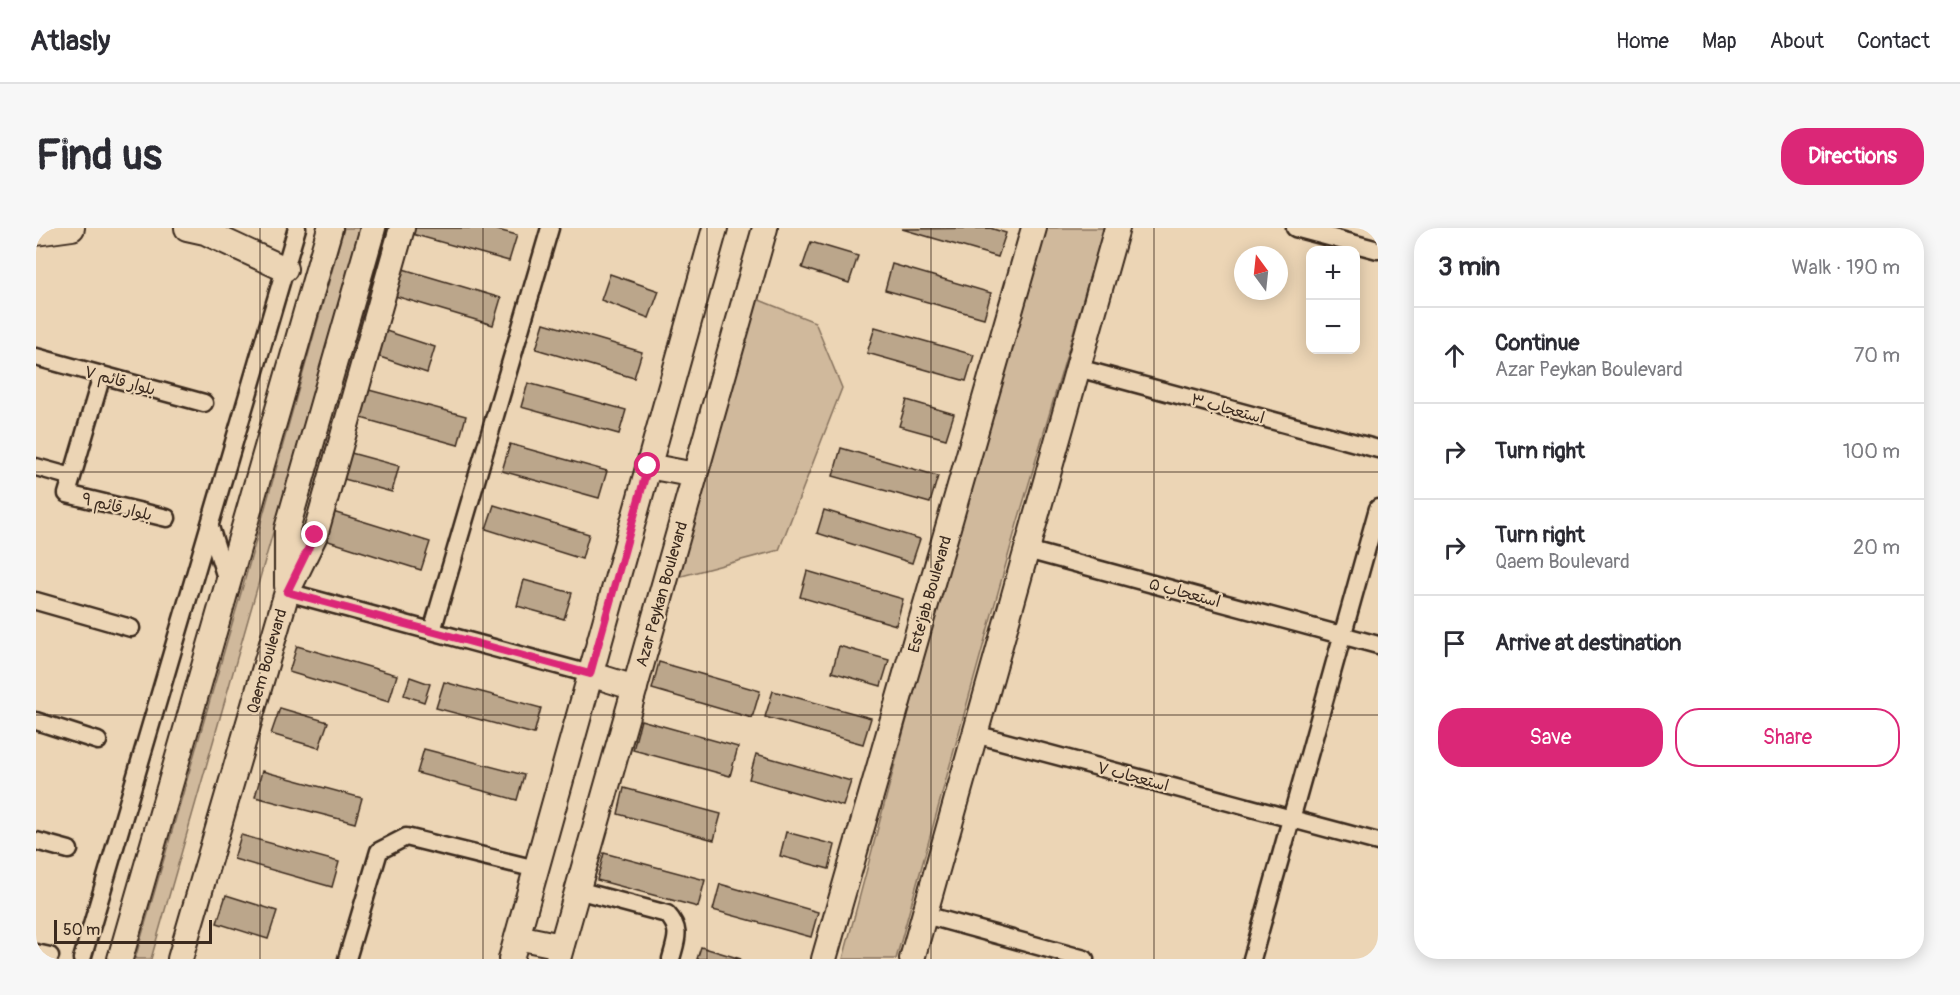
<!DOCTYPE html>
<html lang="en">
<head>
<meta charset="utf-8">
<style>
  body { margin:0; font-family:Pangolin,"Playpen Sans Arabic",sans-serif; background:#f7f7f7; color:#2b2b33 }
  .controls { position:absolute; right:18px; top:18px; display:grid; overflow:hidden; border-radius:12px; box-shadow:0 3px 15px #0003 }
  .controls button { width:54px; height:54px; display:grid; place-items:center; padding:0; border:0; border-bottom:2px solid #e1e1e2; background:#fff; color:#2b2b33; font:30px sans-serif }
  .compass { position:absolute; left:1198px; top:18px; width:54px; height:54px; border-radius:50%; background:#fff; box-shadow:0 3px 15px #0003; rotate:345deg }
  .scale { position:absolute; left:18px; bottom:15px; width:158px; box-sizing:border-box; padding-left:6px; border:3px solid #3b2a1e; border-top:0; font-size:16px; line-height:21px; white-space:nowrap; color:#3b2a1e; -webkit-text-stroke:4px #ecd5b5; paint-order:stroke }
  .stop { position:absolute; width:18px; height:18px; margin:-14px; border:4px solid #db2777; border-radius:50%; background:#fff }
  .stop.end { background:#db2777; border-color:#fff; box-shadow:0 2px 6px #0008 }
  .list { margin:0; padding:0; list-style:none }
  h2 { display:flex; justify-content:space-between; align-items:center; height:78px; margin:0; padding:0 24px; font-size:26px }
  h2 small { font-size:20px; font-weight:400; color:#7c7c81 }
  .list li { display:grid; grid-template-columns:39px 1fr auto; gap:18px; align-items:center; box-sizing:border-box; height:96px; padding:0 24px; border-top:2px solid #e1e1e2 }
  .list b { display:block; font-size:22px; white-space:nowrap }
  .list p { margin:0; font-size:20px; white-space:nowrap; color:#7c7c81 }
  .list em { font-size:20px; font-style:normal; color:#7c7c81 }
  .actions { display:flex; gap:12px; padding:18px 24px }
  .actions a { flex:1; padding:14px 0; border:2px solid #db2777; border-radius:24px; text-align:center; font-size:21px; color:#db2777 }
  .actions .main { background:#db2777; color:#fff }
  .icon { flex:none; width:33px; height:33px; fill:none; stroke:currentColor; stroke-width:2; stroke-linecap:round; stroke-linejoin:round }
  .map { position:relative; flex:none; width:1342px; height:731px; overflow:hidden; border-radius:24px }
  header { display:flex; align-items:center; gap:36px; box-sizing:border-box; height:84px; padding:0 30px; background:#fff; border-bottom:2px solid #e1e1e2 }
  header strong { font-size:28px }
  nav { display:flex; gap:33px; margin-inline-start:auto; font-size:21px }
  .intro { display:flex; align-items:center; justify-content:space-between; box-sizing:border-box; height:144px; padding:0 36px }
  h1 { margin:0; font-size:42px }
  .button { padding:15px 27px; border-radius:24px; background:#db2777; color:#fff; font-size:21px; font-weight:700 }
  main { display:flex; gap:36px; padding:0 36px }
  aside { flex:1; background:#fff; border-radius:24px; box-shadow:0 3px 15px #0003 }
  .map>svg:first-child { display:block }
  .green { fill:#d0b99c; stroke:#86725d; stroke-width:1.5 }
  .building { fill:#bba68b; stroke:#3b2a1e; stroke-width:1.5 }
  .lines { fill:none; stroke-linecap:round; stroke-linejoin:round }
  .street-casing { stroke:#3b2a1e; stroke-width:21 }
  .secondary-casing { stroke:#3b2a1e; stroke-width:28 }
  .street { stroke:#ecd5b5; stroke-width:16 }
  .secondary { stroke:#ecd5b5; stroke-width:24 }
  .route { stroke:#db2777; stroke-width:8 }
  .grid { fill:none; stroke:#3b2a1e; stroke-width:1.5; stroke-opacity:0.55 }
  .labels { text-anchor:middle; stroke-width:4.5; stroke-linejoin:round; paint-order:stroke }
  .street-label { font-size:16px; fill:#3b2a1e; stroke:#ecd5b5 }
</style>
</head>
<body>
<header>
<strong>Atlasly</strong>
<nav><a>Home</a><a>Map</a><a>About</a><a>Contact</a></nav>
</header>
<div class="intro"><h1>Find us</h1><a class="button">Directions</a></div>
<main>
<div class="map">
<svg width="1342" height="731" viewBox="0 0 1342 731">
  <rect width="100%" height="100%" fill="#ecd5b5"/>
  <filter id="ink" filterUnits="userSpaceOnUse"><feTurbulence type="fractalNoise" baseFrequency=".0167" numOctaves="2"/><feDisplacementMap in="SourceGraphic" scale="12" xChannelSelector="R" yChannelSelector="G"/><feConvolveMatrix kernelMatrix="1 2 1 2 8 2 1 2 1" color-interpolation-filters="sRGB"/></filter>
  <g filter="url(#ink)">
    <!-- green -->
    <path class="green" d="M 308,0 L 324,0 L 115,731 L 99,731 L 209,351 Z
      M 1011,0 L 1068,0 L 981,296 L 860,731 L 807,731 L 892,412 Z
      M 708,66 L 779,94 L 806,160 L 743,322 L 631,352 Z"/>
    <!-- building -->
    <path class="building" d="M 377,0 L 454,0 L 481,7 L 473,33 L 376,6 Z
      M 954,0 L 970,5 L 962,29 L 866,1 Z
      M 775,14 L 822,28 L 813,55 L 766,40 Z
      M 856,36 L 955,65 L 948,90 L 849,62 Z
      M 367,41 L 465,70 L 457,97 L 359,68 Z
      M 574,46 L 623,63 L 613,90 L 565,72 Z
      M 508,95 L 606,124 L 598,150 L 500,121 Z
      M 839,99 L 938,127 L 930,153 L 831,125 Z
      M 350,103 L 399,119 L 391,145 L 341,128 Z
      M 492,155 L 590,182 L 583,206 L 485,179 Z
      M 333,162 L 430,188 L 422,217 L 325,190 Z
      M 871,172 L 918,186 L 910,211 L 863,198 Z
      M 474,216 L 571,243 L 563,270 L 466,243 Z
      M 805,220 L 902,248 L 894,275 L 797,248 Z
      M 315,225 L 363,238 L 356,264 L 308,251 Z
      M 458,277 L 553,306 L 546,331 L 450,301 Z
      M 788,282 L 884,311 L 876,335 L 781,305 Z
      M 297,284 L 394,314 L 385,342 L 289,312 Z
      M 771,343 L 867,371 L 860,397 L 764,369 Z
      M 488,352 L 536,365 L 528,391 L 481,378 Z
      M 261,418 L 361,447 L 353,474 L 253,444 Z
      M 803,418 L 853,432 L 845,458 L 796,444 Z
      M 623,434 L 724,463 L 716,490 L 616,461 Z
      M 374,449 L 394,456 L 388,474 L 368,467 Z
      M 408,454 L 505,480 L 498,506 L 400,480 Z
      M 737,463 L 835,490 L 827,516 L 729,489 Z
      M 244,480 L 292,494 L 283,520 L 235,506 Z
      M 605,492 L 702,519 L 694,548 L 597,522 Z
      M 388,521 L 488,547 L 481,572 L 381,545 Z
      M 720,526 L 815,553 L 807,578 L 713,551 Z
      M 226,543 L 326,570 L 319,595 L 219,569 Z
      M 588,560 L 685,586 L 678,612 L 582,586 Z
      M 750,604 L 799,617 L 793,641 L 744,628 Z
      M 205,607 L 303,634 L 296,659 L 198,631 Z
      M 568,625 L 669,652 L 662,679 L 561,652 Z
      M 684,656 L 782,684 L 775,709 L 677,682 Z
      M 190,667 L 241,683 L 232,711 L 181,695 Z
      M 665,719 L 705,731 L 661,731 Z"/>
    <g class="lines">
      <defs>
        <path id="street" d="M 1259,0 L 1342,22
          M 0,129 L 168,175
          M 1042,140 L 1342,221
          M 66,147 L 31,266 L 131,290
          M 0,239 L 36,249
          M 174,299 L 191,353
          M 991,322 L 1342,417
          M 251,364 L 554,446
          M 0,373 L 95,400
          M 396,403 L 514,0
          M 0,493 L 62,513
          M 939,506 L 1342,614
          M 0,613 L 33,622
          M 541,662 L 631,686 C 646,702 640,712 635,731
          M 889,687 L 1049,731
          M 0,725 L 14,728
          M 46,731 L 261,0
          M 311,731 L 343,623 L 370,609 L 500,641
          M 1216,731 L 1342,280"/>
        <path id="secondary" d="M 151,0 L 169,4 L 249,41
          M 0,5 L 36,0
          M 612,238 L 659,247
          M 251,358 L 251,301 L 337,0
          M 554,446 L 599,460
          M 481,709 L 525,718
          M 84,731 L 294,0
          M 144,731 L 251,364 L 279,307 L 366,0
          M 475,731 L 679,0
          M 522,731 L 729,0
          M 788,731 L 998,0
          M 876,731 L 1081,0"/>
      </defs>
      <!-- street casing -->
      <use href="#street" class="street-casing"/>
      <!-- secondary casing -->
      <use href="#secondary" class="secondary-casing"/>
      <!-- street -->
      <use href="#street" class="street"/>
      <!-- secondary -->
      <use href="#secondary" class="secondary"/>
    </g>
  </g>
  <g class="lines" filter="url(#ink)">
    <!-- route -->
    <path class="route" d="M 279,307 L 251,364 L 554,446 L 612,238"/>
  </g>
  <!-- grid -->
  <path class="grid" d="M 224,0 L 224,731M 447,0 L 447,731M 671,0 L 671,731M 895,0 L 895,731M 1118,0 L 1118,731M 0,244 L 1342,244M 0,487 L 1342,487"/>
  <g class="labels">
    <!-- street labels -->
    <g class="street-label">
      <text transform="translate(84 152) rotate(15)" y="6">بلوار قائم ۷</text>
      <text transform="translate(1192 180) rotate(15)" y="6">استعجاب ۳</text>
      <text transform="translate(81 278) rotate(14)" y="6">بلوار قائم ۹</text>
      <text transform="translate(1149 364) rotate(15)" y="6">استعجاب ۵</text>
      <text transform="translate(625 366) rotate(-74)" y="6">Azar Peykan Boulevard</text>
      <text transform="translate(893 366) rotate(-74)" y="6">Este'jab Boulevard</text>
      <text transform="translate(230 433) rotate(-74)" y="6">Qaem Boulevard</text>
      <text transform="translate(1097 548) rotate(15)" y="6">استعجاب ۷</text>
    </g>
  </g>
</svg>
<div class="controls">
<button>+</button>
<button>−</button>
</div>
<svg class="compass" viewBox="-18 -18 36 36"><path d="M0-13l5 13h-10z" fill="#e53935"/><path d="M0 13l5-13h-10z" fill="#7c7c81"/></svg>
<div class="scale">50 m</div>
<div class="stop" style="left:612px;top:238px"></div>
<div class="stop end" style="left:279px;top:307px"></div>
</div>
<aside>
<h2>3 min<small>Walk · 190 m</small></h2>
<ul class="list">
<li><svg class="icon" aria-label="ahead" viewBox="0 0 24 24"><path d="M12 20V5M6 11l6-6 6 6"/></svg><div><b>Continue</b><p>Azar Peykan Boulevard</p></div><em>70 m</em></li>
<li><svg class="icon" aria-label="right" viewBox="0 0 24 24"><path d="M7 20v-9h11M14 6l5 5-5 5"/></svg><div><b>Turn right</b></div><em>100 m</em></li>
<li><svg class="icon" aria-label="right" viewBox="0 0 24 24"><path d="M7 20v-9h11M14 6l5 5-5 5"/></svg><div><b>Turn right</b><p>Qaem Boulevard</p></div><em>20 m</em></li>
<li><svg class="icon" aria-label="arrive" viewBox="0 0 24 24"><path d="M6 21V4h12l-3 4 3 4H6"/></svg><div><b>Arrive at destination</b></div></li>
</ul>
<div class="actions"><a class="main">Save</a><a>Share</a></div>
</aside>
</main>
</body>
</html>
